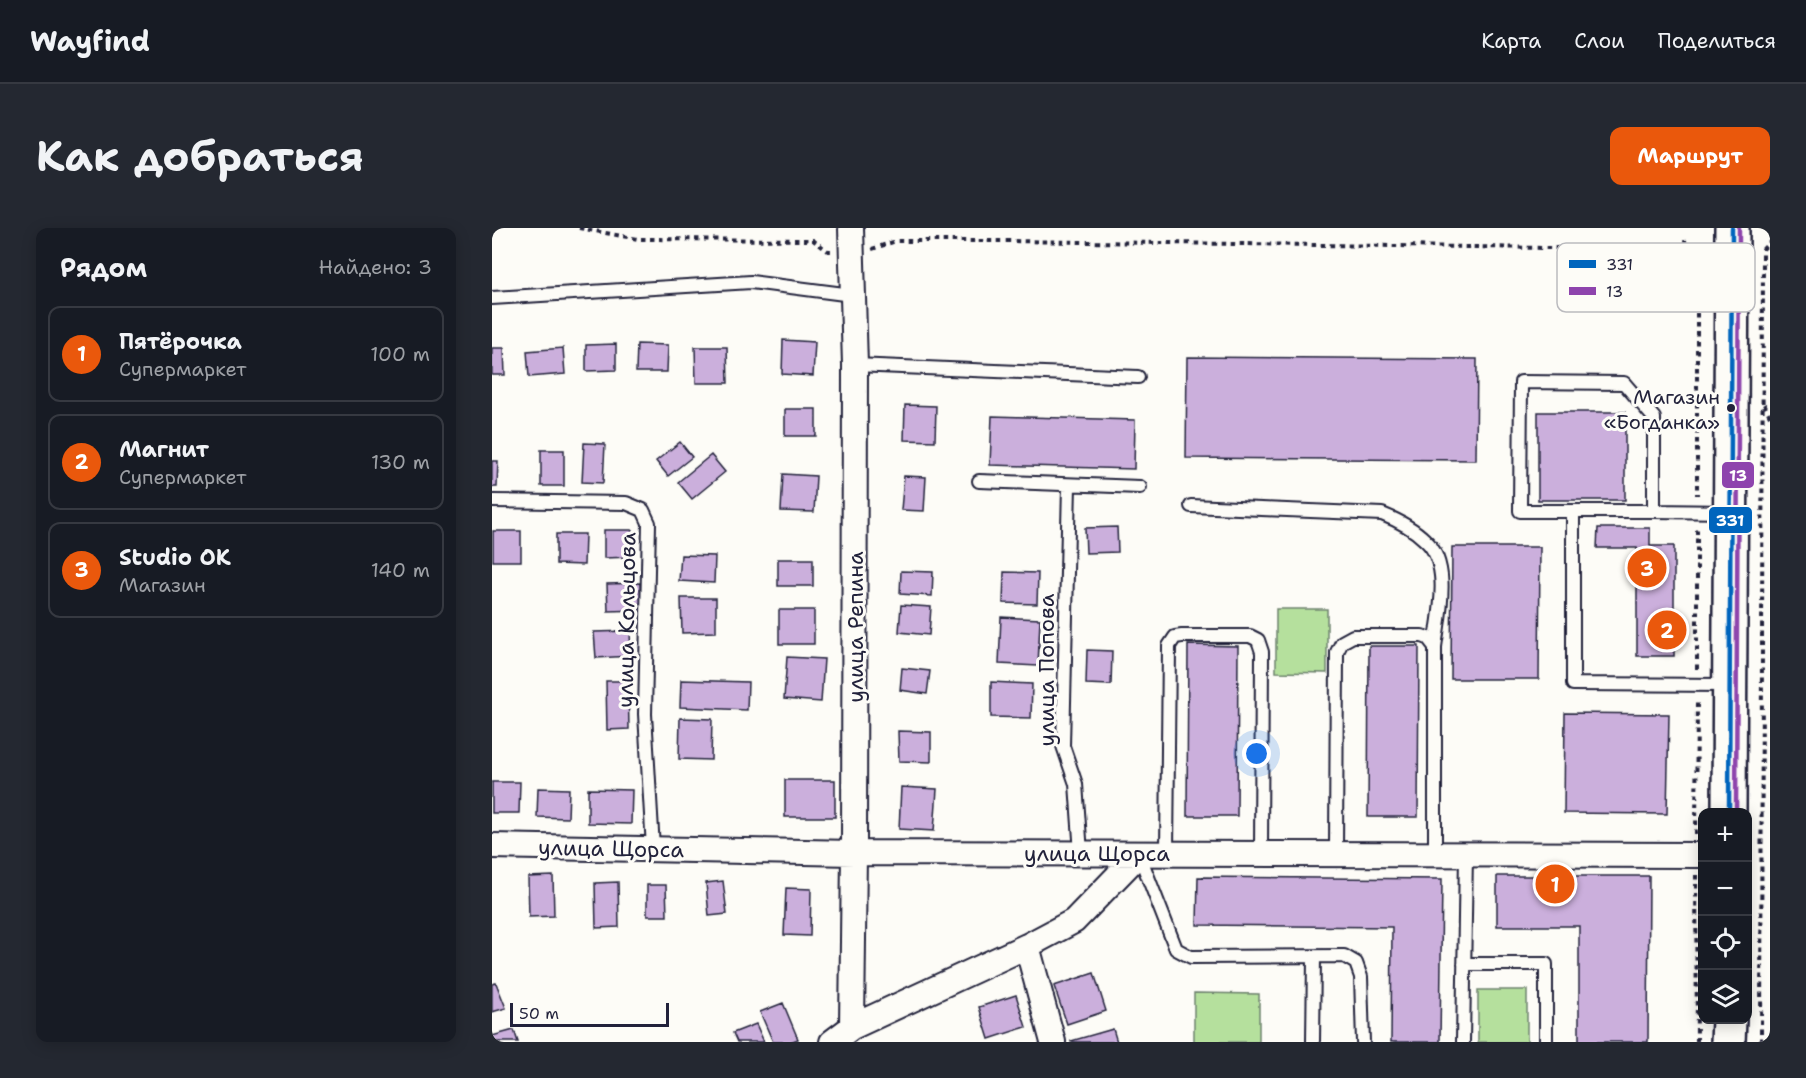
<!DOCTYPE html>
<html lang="ru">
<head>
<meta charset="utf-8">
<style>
  body { margin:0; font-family:"Shantell Sans",sans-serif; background:#242831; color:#f1f3f6 }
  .controls { position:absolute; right:18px; bottom:18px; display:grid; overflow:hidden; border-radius:12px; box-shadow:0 3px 15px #0003 }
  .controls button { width:54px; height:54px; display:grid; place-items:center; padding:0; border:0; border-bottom:2px solid #363941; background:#171b24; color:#f1f3f6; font:30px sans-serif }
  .scale { position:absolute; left:18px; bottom:15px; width:159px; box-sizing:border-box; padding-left:6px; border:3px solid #22223b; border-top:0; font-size:16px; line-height:21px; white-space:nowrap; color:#22223b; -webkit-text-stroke:4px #fdfcf7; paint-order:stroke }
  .you { position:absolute; left:765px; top:526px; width:21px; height:21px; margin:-15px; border:4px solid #fff; border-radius:50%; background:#1a73e8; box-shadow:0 0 0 9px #1a73e833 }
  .badge { display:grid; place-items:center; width:39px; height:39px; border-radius:50%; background:#ea580c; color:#fff; font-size:20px; font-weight:700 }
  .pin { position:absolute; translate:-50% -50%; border:3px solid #fff; box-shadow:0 2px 6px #0006 }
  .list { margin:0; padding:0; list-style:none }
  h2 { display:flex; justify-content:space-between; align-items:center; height:78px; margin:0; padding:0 24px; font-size:26px }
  h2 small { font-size:20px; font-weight:400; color:#9ea1a6 }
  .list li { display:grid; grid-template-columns:39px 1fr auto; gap:18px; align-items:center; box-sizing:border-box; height:96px; margin:0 12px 12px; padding:0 12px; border:2px solid #363941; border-radius:12px }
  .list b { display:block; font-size:22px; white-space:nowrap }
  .list p { margin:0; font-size:20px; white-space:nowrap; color:#9ea1a6 }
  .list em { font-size:20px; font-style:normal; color:#9ea1a6 }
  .icon { flex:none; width:33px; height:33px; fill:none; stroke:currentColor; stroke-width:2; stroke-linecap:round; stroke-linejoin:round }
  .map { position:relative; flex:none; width:1278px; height:814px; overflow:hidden; border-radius:12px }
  header { display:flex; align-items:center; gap:36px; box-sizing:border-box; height:84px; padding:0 30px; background:#171b24; border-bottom:2px solid #363941 }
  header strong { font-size:28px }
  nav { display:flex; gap:33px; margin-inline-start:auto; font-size:21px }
  .intro { display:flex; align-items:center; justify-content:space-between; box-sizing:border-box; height:144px; padding:0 36px }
  h1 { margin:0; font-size:42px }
  .button { padding:15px 27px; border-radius:12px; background:#ea580c; color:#fff; font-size:21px; font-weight:700 }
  main { display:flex; gap:36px; padding:0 36px }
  aside { flex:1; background:#171b24; border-radius:12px; box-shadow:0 3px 15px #0003 }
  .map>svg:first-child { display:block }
  .green { fill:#b5e09d; stroke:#6c816c; stroke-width:1.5 }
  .building { fill:#cbafdc; stroke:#22223b; stroke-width:1.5 }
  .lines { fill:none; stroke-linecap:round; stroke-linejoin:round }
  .service-casing { stroke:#22223b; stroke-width:16 }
  .minor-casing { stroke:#22223b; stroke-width:28 }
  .secondary-casing { stroke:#22223b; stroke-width:38 }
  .path { stroke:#22223b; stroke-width:4; stroke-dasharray:4.5 4.5; stroke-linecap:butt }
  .service { stroke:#fdfcf7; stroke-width:12 }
  .minor { stroke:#fdfcf7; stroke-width:24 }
  .secondary { stroke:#fdfcf7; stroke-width:33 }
  .bus-1-casing { stroke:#fdfcf7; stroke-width:9 }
  .bus-2-casing { stroke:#fdfcf7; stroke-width:9 }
  .bus-1 { stroke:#0065bd; stroke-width:4.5 }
  .bus-2 { stroke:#8e44ad; stroke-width:4.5 }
  .bus-dot { fill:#22223b; stroke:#fdfcf7; stroke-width:2 }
  .labels { text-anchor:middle; stroke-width:6; stroke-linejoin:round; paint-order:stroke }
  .bus-label { font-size:20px; fill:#22223b; stroke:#fdfcf7; text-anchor:end }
  .street-label { font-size:22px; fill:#22223b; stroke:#fdfcf7 }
  .key { fill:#fdfcf7; stroke:#bbbbbf; stroke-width:1.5 }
  .key-label { font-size:16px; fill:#22223b }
  .line-badge { stroke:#fdfcf7; stroke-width:2 }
  .badge-label { font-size:16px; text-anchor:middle; font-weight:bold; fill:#fff }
</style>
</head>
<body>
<header>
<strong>Wayfind</strong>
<nav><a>Карта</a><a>Слои</a><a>Поделиться</a></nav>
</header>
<div class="intro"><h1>Как добраться</h1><a class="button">Маршрут</a></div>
<main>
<aside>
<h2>Рядом<small>Найдено: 3</small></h2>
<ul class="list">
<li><span class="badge">1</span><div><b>Пятёрочка</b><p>Супермаркет</p></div><em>100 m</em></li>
<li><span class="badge">2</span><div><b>Магнит</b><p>Супермаркет</p></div><em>130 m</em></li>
<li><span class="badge">3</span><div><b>Studio OK</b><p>Магазин</p></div><em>140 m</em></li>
</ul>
</aside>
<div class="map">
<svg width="1278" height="814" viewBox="0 0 1278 814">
  <rect width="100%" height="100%" fill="#fdfcf7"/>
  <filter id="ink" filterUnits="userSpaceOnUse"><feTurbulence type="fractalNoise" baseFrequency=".0167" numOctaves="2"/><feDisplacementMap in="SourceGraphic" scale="12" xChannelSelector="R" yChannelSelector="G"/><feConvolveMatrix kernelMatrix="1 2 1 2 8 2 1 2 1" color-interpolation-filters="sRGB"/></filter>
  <g filter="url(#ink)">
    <!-- green -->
    <path class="green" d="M 784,381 L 835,381 L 835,445 L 784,444 Z
      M 986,762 L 1035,762 L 1035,814 L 986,814 Z
      M 702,765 L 767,766 L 767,814 L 702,814 Z"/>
    <!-- building -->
    <path class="building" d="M 291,112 L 323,114 L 321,148 L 290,146 Z
      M 124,116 L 124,142 L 94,143 L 94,117 Z
      M 145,116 L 176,117 L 175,144 L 144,144 Z
      M 203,119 L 235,119 L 236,155 L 204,155 Z
      M 0,120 L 12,120 L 13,147 L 0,147 Z
      M 71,120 L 73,146 L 37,149 L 35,123 Z
      M 695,129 L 985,131 L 984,232 L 694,230 Z
      M 413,177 L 444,178 L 443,213 L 412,212 Z
      M 293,181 L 324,181 L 324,208 L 293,208 Z
      M 1046,184 L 1133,184 L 1133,272 L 1046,272 Z
      M 500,188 L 643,192 L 642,241 L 498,237 Z
      M 188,214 L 200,229 L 176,248 L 164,233 Z
      M 92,215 L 113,216 L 111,255 L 90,254 Z
      M 49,222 L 72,222 L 72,258 L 49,258 Z
      M 219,227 L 233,244 L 200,271 L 186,254 Z
      M 0,233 L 6,233 L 5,259 L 0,259 Z
      M 291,246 L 324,248 L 322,284 L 289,283 Z
      M 412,248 L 434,249 L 432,283 L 409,282 Z
      M 625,299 L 626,324 L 594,325 L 593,300 Z
      M 1106,300 L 1158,300 L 1158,318 L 1182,318 L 1182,428 L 1145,428 L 1145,320 L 1105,320 Z
      M 112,302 L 140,302 L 140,329 L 112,330 Z
      M 1,303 L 29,303 L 29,333 L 1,333 Z
      M 64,306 L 93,306 L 92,337 L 64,336 Z
      M 960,319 L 1048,319 L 1047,451 L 959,451 Z
      M 189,327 L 223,328 L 222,355 L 187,353 Z
      M 286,331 L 321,331 L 321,358 L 286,358 Z
      M 409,343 L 441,344 L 440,368 L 408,366 Z
      M 512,344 L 546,345 L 545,376 L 511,375 Z
      M 148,355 L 149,382 L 116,383 L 115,356 Z
      M 189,370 L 224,370 L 224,404 L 190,405 Z
      M 409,377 L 439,379 L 437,407 L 407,404 Z
      M 287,382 L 322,382 L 322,416 L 287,416 Z
      M 509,389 L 548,391 L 546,438 L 507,436 Z
      M 138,403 L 139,428 L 104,430 L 102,404 Z
      M 696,417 L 746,418 L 745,588 L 695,588 Z
      M 877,418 L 927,418 L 926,589 L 876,589 Z
      M 595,422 L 620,423 L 619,457 L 594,456 Z
      M 295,429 L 332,431 L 329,474 L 292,471 Z
      M 410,440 L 438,443 L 435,466 L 408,462 Z
      M 189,452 L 256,454 L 255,482 L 188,479 Z
      M 114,453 L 136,453 L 137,501 L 115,502 Z
      M 499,454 L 540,456 L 539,490 L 499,489 Z
      M 1073,485 L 1177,486 L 1175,586 L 1072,585 Z
      M 188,490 L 220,491 L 219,532 L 187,531 Z
      M 406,503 L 439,504 L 439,534 L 407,533 Z
      M 293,552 L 343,552 L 343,589 L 293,589 Z
      M 0,554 L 28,554 L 27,585 L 0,585 Z
      M 409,559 L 445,561 L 442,603 L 407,601 Z
      M 46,560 L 77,561 L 76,590 L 45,589 Z
      M 96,561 L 140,562 L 139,596 L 96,595 Z
      M 61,648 L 62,688 L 37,689 L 36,649 Z
      M 1005,648 L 1157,648 L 1156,814 L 1087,814 L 1087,698 L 1005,698 Z
      M 706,649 L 950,651 L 948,814 L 899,814 L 900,699 L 705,697 Z
      M 231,653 L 235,686 L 217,688 L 214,655 Z
      M 126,654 L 127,699 L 104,700 L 103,655 Z
      M 155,657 L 174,657 L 175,688 L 155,688 Z
      M 294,660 L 319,661 L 318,708 L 292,707 Z
      M 602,745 L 614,783 L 575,796 L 562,758 Z
      M 4,755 L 14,780 L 0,784 L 0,756 Z
      M 524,767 L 534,799 L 497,811 L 487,779 Z
      M 291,775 L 306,811 L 298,814 L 281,814 L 268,784 Z
      M 264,796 L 272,814 L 245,814 L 241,805 Z
      M 621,801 L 625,814 L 579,814 L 579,813 Z
      M 22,802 L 26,814 L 0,814 L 0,808 Z"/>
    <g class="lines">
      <defs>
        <path id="service" d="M 0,70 L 259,54 L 360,67
          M 363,137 L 646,149
          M 487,253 L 648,259
          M 577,257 L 571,518 L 584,556 L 589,625
          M 0,273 L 134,275 L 151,282 L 157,295 L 153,486 L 161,620
          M 699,278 L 890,286 C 905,292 921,300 933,312 C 960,336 947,388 943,419
          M 1081,283 L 1162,283 L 1162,190 L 1132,155 L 1029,154 L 1028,283 L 1081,283 L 1081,456 L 1237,457
          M 1162,283 L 1238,284
          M 675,625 L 677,418 L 683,409 L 690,408 L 758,408 L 766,412 L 770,424 L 769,626
          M 647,626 L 684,721 L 699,729 L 852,728 L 864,735 L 869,749 L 871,814
          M 844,626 L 845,424 L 850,414 L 861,408 L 930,408 L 936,410 L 943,419 L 943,626
          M 972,736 L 1054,736 L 1054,814
          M 821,814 L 822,729
          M 971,814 L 974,626"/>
        <path id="minor" d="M 359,0 L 363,137 L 362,625 L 360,799
          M 0,618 L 362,625 L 1210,627
          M 535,718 L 561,814
          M 340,814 L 360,799 L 535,718 L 582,693 L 647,626"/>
        <path id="secondary" d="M 1237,584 L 1240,0
          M 1236,814 L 1237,792"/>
      </defs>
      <!-- service casing -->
      <use href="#service" class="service-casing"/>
      <!-- minor casing -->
      <use href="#minor" class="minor-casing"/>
      <!-- secondary casing -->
      <use href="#secondary" class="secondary-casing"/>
      <!-- path -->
      <path class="path" d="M 87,0 L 146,11 L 321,12 L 336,23 L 339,23
        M 1193,12 L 1194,21
        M 380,21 L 404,13 L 516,13 L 1212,22
        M 1205,22 L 1205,267
        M 1272,176 L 1278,188
        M 1205,441 L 1205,299
        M 1204,606 L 1205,473
        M 1204,647 L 1205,814
        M 1269,814 L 1271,21 L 1278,14"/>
      <!-- service -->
      <use href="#service" class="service"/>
      <!-- minor -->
      <use href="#minor" class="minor"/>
      <!-- secondary -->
      <use href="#secondary" class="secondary"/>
      <defs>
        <path id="bus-1" d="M 1237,584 L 1240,0"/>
        <path id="bus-2" d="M 1244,584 L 1247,0"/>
      </defs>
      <!-- bus-1 casing -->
      <use href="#bus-1" class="bus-1-casing"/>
      <!-- bus-2 casing -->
      <use href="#bus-2" class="bus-2-casing"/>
      <!-- bus-1 -->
      <use href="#bus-1" class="bus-1"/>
      <!-- bus-2 -->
      <use href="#bus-2" class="bus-2"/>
    </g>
  </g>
  <!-- markers -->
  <circle class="bus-dot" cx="1239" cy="180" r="5"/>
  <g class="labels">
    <!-- bus labels -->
    <g class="bus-label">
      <text x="1228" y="176">Магазин<tspan x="1228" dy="25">«Богданка»</tspan></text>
    </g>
    <!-- street labels -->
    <g class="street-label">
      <text transform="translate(134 392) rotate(-89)" y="8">улица Кольцова</text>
      <text transform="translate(363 399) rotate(-90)" y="8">улица Репина</text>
      <text transform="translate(554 442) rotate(-90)" y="8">улица Попова</text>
      <text transform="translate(119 620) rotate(1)" y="8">улица Щорса</text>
      <text x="605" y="633">улица Щорса</text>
    </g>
  </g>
  <!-- legend -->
  <rect x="1065" y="15" width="198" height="69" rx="9" class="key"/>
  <rect x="1077" y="32" width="27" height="8" fill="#0065bd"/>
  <rect x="1077" y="59" width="27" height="8" fill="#8e44ad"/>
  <g class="key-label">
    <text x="1114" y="42">331</text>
    <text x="1114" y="69">13</text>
  </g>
  <g class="line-badge">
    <rect x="1229" y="233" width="34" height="28" rx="6" fill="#8e44ad"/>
    <rect x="1216" y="278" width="45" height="28" rx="6" fill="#0065bd"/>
  </g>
  <g class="badge-label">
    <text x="1246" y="253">13</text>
    <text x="1238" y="298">331</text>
  </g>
</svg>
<div class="controls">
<button>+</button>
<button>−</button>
<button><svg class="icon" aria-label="locate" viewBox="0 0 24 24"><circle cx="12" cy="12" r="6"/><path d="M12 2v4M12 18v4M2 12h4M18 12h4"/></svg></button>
<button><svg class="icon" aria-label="layers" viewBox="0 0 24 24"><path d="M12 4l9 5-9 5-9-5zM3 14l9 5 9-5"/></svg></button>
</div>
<div class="scale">50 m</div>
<div class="you"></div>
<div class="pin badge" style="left:1063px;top:656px">1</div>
<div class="pin badge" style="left:1175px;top:402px">2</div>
<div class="pin badge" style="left:1155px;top:340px">3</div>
</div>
</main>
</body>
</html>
